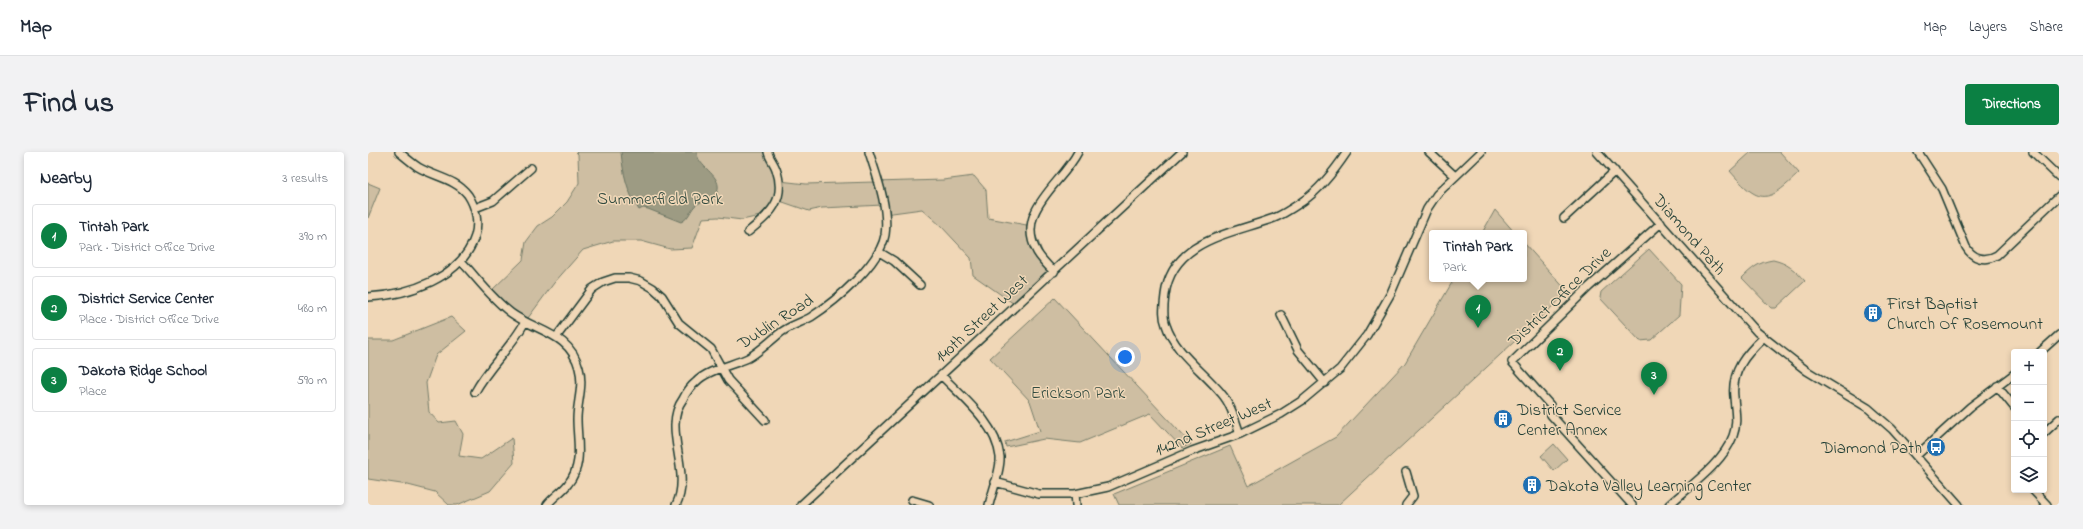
<!DOCTYPE html>
<html lang="en">
<head>
<meta charset="utf-8">
<style>
  body { margin:0; font-family:"Indie Flower",sans-serif; background:#f2f2f3; color:#1f2937 }
  .controls { position:absolute; right:12px; bottom:12px; display:grid; overflow:hidden; border-radius:4px; box-shadow:0 2px 6px #0003 }
  .controls button { width:36px; height:36px; display:grid; place-items:center; padding:0; border:0; border-bottom:1px solid #e0e1e3; background:#fff; color:#1f2937; font:20px sans-serif }
  .you { position:absolute; left:757px; top:205px; width:14px; height:14px; margin:-10px; border:3px solid #fff; border-radius:50%; background:#1a73e8; box-shadow:0 0 0 6px #1a73e833 }
  .badge { display:grid; place-items:center; width:26px; height:26px; border-radius:50%; background:#0b8043; color:#fff; font-size:13px; font-weight:700 }
  .pin { position:absolute; translate:-50% -33px; filter:drop-shadow(0 1px 2px #0008) }
  .pin::after { content:''; position:absolute; top:21px; width:14px; height:12px; background:inherit; clip-path:polygon(0 0,100% 0,50% 100%) }
  .popup { position:absolute; left:1061px; top:78px; width:98px; height:52px; box-sizing:border-box; display:grid; place-content:center; border-radius:4px; background:#fff; filter:drop-shadow(0 1px 3px #0005); font-size:13px; white-space:nowrap; color:#747a83 }
  .popup b { font-size:15px; color:#1f2937 }
  .popup::after { content:''; position:absolute; left:50%; top:100%; margin-left:-8px; border:8px solid transparent; border-top-color:#fff }
  .list { margin:0; padding:0; list-style:none }
  h2 { display:flex; justify-content:space-between; align-items:center; height:52px; margin:0; padding:0 16px; font-size:17px }
  h2 small { font-size:13px; font-weight:400; color:#747a83 }
  .list li { display:grid; grid-template-columns:26px 1fr auto; gap:12px; align-items:center; box-sizing:border-box; height:64px; margin:0 8px 8px; padding:0 8px; border:1px solid #e0e1e3; border-radius:4px }
  .list b { display:block; font-size:15px; white-space:nowrap }
  .list p { margin:0; font-size:13px; white-space:nowrap; color:#747a83 }
  .list em { font-size:13px; font-style:normal; color:#747a83 }
  .icon { flex:none; width:22px; height:22px; fill:none; stroke:currentColor; stroke-width:2; stroke-linecap:round; stroke-linejoin:round }
  .map { position:relative; flex:none; width:1691px; height:353px; overflow:hidden; border-radius:4px }
  header { display:flex; align-items:center; gap:24px; box-sizing:border-box; height:56px; padding:0 20px; background:#fff; border-bottom:1px solid #e0e1e3 }
  header strong { font-size:19px }
  nav { display:flex; gap:22px; margin-inline-start:auto; font-size:14px }
  .intro { display:flex; align-items:center; justify-content:space-between; box-sizing:border-box; height:96px; padding:0 24px }
  h1 { margin:0; font-size:28px }
  .button { padding:10px 18px; border-radius:4px; background:#0b8043; color:#fff; font-size:14px; font-weight:700 }
  main { display:flex; gap:24px; padding:0 24px }
  aside { flex:1; background:#fff; border-radius:4px; box-shadow:0 2px 6px #0003 }
  .map>svg:first-child { display:block }
  .green { fill:#cebea2; stroke:#767e6b }
  .water { fill:#9d9b83; stroke:#6b7563 }
  .lines { fill:none; stroke-linecap:round; stroke-linejoin:round }
  .minor-casing { stroke:#1f3d34; stroke-width:10 }
  .minor { stroke:#f0d7b7; stroke-width:7 }
  .labels { text-anchor:middle; stroke-width:3; stroke-linejoin:round; paint-order:stroke }
  .park-label { font-size:17px; fill:#304a3f; stroke:#f0d7b7 }
  .street-label { font-size:17px; fill:#1f3d34; stroke:#f0d7b7 }
  .poi-label { font-size:17px; fill:#1f3d34; stroke:#f0d7b7; text-anchor:start }
</style>
</head>
<body>
<header>
<strong>Map</strong>
<nav><a>Map</a><a>Layers</a><a>Share</a></nav>
</header>
<div class="intro"><h1>Find us</h1><a class="button">Directions</a></div>
<main>
<aside>
<h2>Nearby<small>3 results</small></h2>
<ul class="list">
<li><span class="badge">1</span><div><b>Tintah Park</b><p>Park · District Office Drive</p></div><em>390 m</em></li>
<li><span class="badge">2</span><div><b>District Service Center</b><p>Place · District Office Drive</p></div><em>480 m</em></li>
<li><span class="badge">3</span><div><b>Dakota Ridge School</b><p>Place</p></div><em>590 m</em></li>
</ul>
</aside>
<div class="map">
<svg width="1691" height="353" viewBox="0 0 1691 353">
  <rect width="100%" height="100%" fill="#f0d7b7"/>
  <filter id="ink" filterUnits="userSpaceOnUse"><feTurbulence type="fractalNoise" baseFrequency=".025" numOctaves="2"/><feDisplacementMap in="SourceGraphic" scale="8" xChannelSelector="R" yChannelSelector="G"/><feConvolveMatrix kernelMatrix="1 2 1 2 8 2 1 2 1" color-interpolation-filters="sRGB"/></filter>
  <g filter="url(#ink)">
    <!-- green -->
    <path class="green" d="M 208,0 L 400,0 L 412,29 L 438,32 L 575,28 L 606,24 L 618,38 L 620,66 L 664,74 L 679,112 L 686,120 L 649,154 L 605,123 L 603,106 L 573,74 L 554,57 L 517,62 L 515,53 L 454,56 L 441,59 L 409,48 L 401,62 L 374,68 L 350,65 L 335,66 L 324,96 L 302,97 L 273,89 L 245,89 L 215,98 L 186,131 L 157,170 L 122,140 L 155,108 L 158,90 L 170,74 L 184,65 L 199,50 L 211,31 L 210,2 Z
      M 1383,0 L 1412,0 L 1431,21 C 1400,51 1392,54 1362,19 Z
      M 0,31 L 12,36 L 0,66 Z
      M 1127,58 L 1147,81 L 1114,81 Z
      M 1156,91 L 1200,140 L 970,353 L 751,353 L 746,342 L 862,294 L 880,334 L 968,285 L 1037,211 L 1086,127 L 1156,127 Z
      M 1281,97 L 1313,132 L 1311,163 L 1283,188 L 1272,189 L 1232,146 L 1233,140 Z
      M 1405,108 C 1419,111 1427,118 1437,129 L 1408,156 L 1403,156 L 1374,126 C 1384,116 1391,110 1405,108 Z
      M 687,146 L 823,292 L 814,296 L 782,262 L 712,291 L 676,287 L 638,295 L 637,290 L 672,279 L 662,249 L 622,206 Z
      M 83,165 L 98,179 L 68,203 L 58,231 L 61,260 L 71,271 L 88,269 L 95,282 L 91,304 L 113,307 L 144,286 L 146,311 L 122,339 L 89,353 L 81,353 L 67,340 L 40,333 L 0,327 L 0,188 L 25,188 Z
      M 1186,292 L 1199,307 L 1186,319 L 1173,304 Z"/>
    <!-- water -->
    <path class="water" d="M 253,0 L 329,0 C 329,3 330,7 332,9 C 338,19 359,29 346,45 C 342,49 334,49 329,52 C 322,57 322,66 313,70 L 280,57 L 275,56 L 271,58 C 259,40 255,21 253,0 Z"/>
    <g class="lines">
      <defs>
        <path id="minor" d="M 1061,0 L 1087,24
          M 1229,0 L 1389,180 L 1439,219 L 1500,256 L 1524,277 L 1591,353
          M 1550,0 L 1574,37 L 1598,95 C 1605,107 1617,110 1629,103 L 1691,44
          M 1665,0 L 1691,25
          M 107,56 L 125,49 L 163,16
          M 1196,66 L 1247,19
          M 380,80 C 402,62 419,48 408,17 C 406,11 401,6 400,0
          M 511,100 L 526,109 L 552,133
          M 93,109 C 109,126 124,147 143,161 C 169,180 202,181 211,216 C 216,234 209,250 209,267 C 209,290 216,312 200,332 C 194,340 185,345 179,353
          M 686,120 C 680,114 673,107 669,100 C 646,59 694,32 710,0
          M 0,145 C 40,143 94,126 107,84 C 111,71 108,55 100,43 C 88,27 67,25 50,15 C 44,11 37,5 31,0
          M 913,163 L 930,198 L 957,231
          M 189,184 L 224,137 L 235,130 L 247,126 L 261,126 L 273,129 L 285,136 L 294,144 L 311,171 L 343,197 L 360,228 L 397,268
          M 1672,200 L 1691,183
          M 573,223 C 595,246 628,271 632,305 C 633,318 624,340 621,353
          M 1629,234 L 1646,255
          M 107,240 C 121,214 143,196 157,170
          M 1676,281 L 1691,267
          M 872,282 C 867,268 863,252 853,241 C 835,219 807,201 798,173 C 794,163 796,153 797,143 C 804,88 863,82 906,66 C 916,62 926,55 935,49 C 953,37 967,18 979,0
          M 1548,304 L 1602,255 L 1646,222
          M 627,330 L 671,342 L 707,342 L 740,335 L 824,299 L 872,282 L 913,262 L 935,248 L 972,217 L 999,183 L 1023,141 L 1059,57 L 1069,42 L 1113,0
          M 1665,338 L 1679,353
          M 707,342 L 708,353
          M 544,348 L 561,353
          M 308,353 C 325,319 293,277 315,247 C 318,241 323,234 328,230 C 339,218 365,213 380,206 C 391,200 401,190 411,182 C 420,174 433,171 443,165 C 468,149 512,112 517,83 C 521,56 509,25 501,0
          M 433,353 L 814,0
          M 1038,353 L 1045,344 L 1038,320
          M 1264,353 L 1183,263 L 1182,253 L 1144,210 L 1221,135 L 1293,71
          M 1301,353 C 1322,334 1355,311 1365,284 C 1370,271 1367,259 1366,245 C 1363,219 1378,202 1396,185"/>
      </defs>
      <!-- minor casing -->
      <use href="#minor" class="minor-casing"/>
      <!-- minor -->
      <use href="#minor" class="minor"/>
    </g>
  </g>
  <!-- icons -->
  <defs>
    <symbol id="building-disc" viewBox="-11 -11 22 22"><circle r="9.5" fill="#1f6fb2" stroke="#f0d7b7"/><path d="M-4-6H4V6H1V3H-1V6H-4ZM-2.5-4.3h1.7v1.8h-1.7ZM.8-4.3h1.7v1.8H.8ZM-2.5-1h1.7V.8h-1.7ZM.8-1h1.7V.8H.8Z" fill="#fff"/></symbol>
    <symbol id="bus-disc" viewBox="-11 -11 22 22"><circle r="9.5" fill="#1f6fb2" stroke="#f0d7b7"/><path d="M-5-6H5V4H4V6H2V4H-2V6H-4V4H-5ZM-3.5-4V0h7V-4ZM-3.5 1.2v1.5H-2V1.2ZM2 1.2v1.5H3.5V1.2Z" fill="#fff"/></symbol>
  </defs>
  <g fill-rule="evenodd">
    <use href="#building-disc" x="1494" y="150" width="22" height="22"/>
    <use href="#building-disc" x="1124" y="256" width="22" height="22"/>
    <use href="#bus-disc" x="1557" y="284" width="22" height="22"/>
    <use href="#building-disc" x="1153" y="322" width="22" height="22"/>
  </g>
  <g class="labels">
    <!-- park labels -->
    <g class="park-label">
      <text x="292" y="52">Summerfield Park</text>
      <text x="710" y="246">Erickson Park</text>
    </g>
    <!-- street labels -->
    <g class="street-label">
      <text transform="translate(1322 82) rotate(49)" y="6">Diamond Path</text>
      <text transform="translate(1191 144) rotate(-44)" y="6">District Office Drive</text>
      <text transform="translate(613 166) rotate(-43)" y="6">140th Street West</text>
      <text transform="translate(407 169) rotate(-33)" y="6">Dublin Road</text>
      <text transform="translate(845 274) rotate(-23)" y="6">142nd Street West</text>
    </g>
    <!-- poi labels -->
    <g class="poi-label">
      <text x="1519" y="157">First Baptist<tspan x="1519" dy="20">Church Of Rosemount</tspan></text>
      <text x="1149" y="263">District Service<tspan x="1149" dy="20">Center Annex</tspan></text>
      <text x="1554" y="301" text-anchor="end">Diamond Path</text>
      <text x="1178" y="339">Dakota Valley Learning Center</text>
    </g>
  </g>
</svg>
<div class="controls">
<button>+</button>
<button>−</button>
<button><svg class="icon" aria-label="locate" viewBox="0 0 24 24"><circle cx="12" cy="12" r="6"/><path d="M12 2v4M12 18v4M2 12h4M18 12h4"/></svg></button>
<button><svg class="icon" aria-label="layers" viewBox="0 0 24 24"><path d="M12 4l9 5-9 5-9-5zM3 14l9 5 9-5"/></svg></button>
</div>
<div class="you"></div>
<div class="pin badge" style="left:1110px;top:176px">1</div>
<div class="popup"><b>Tintah Park</b>Park</div>
<div class="pin badge" style="left:1192px;top:219px">2</div>
<div class="pin badge" style="left:1286px;top:243px">3</div>
</div>
</main>
</body>
</html>
